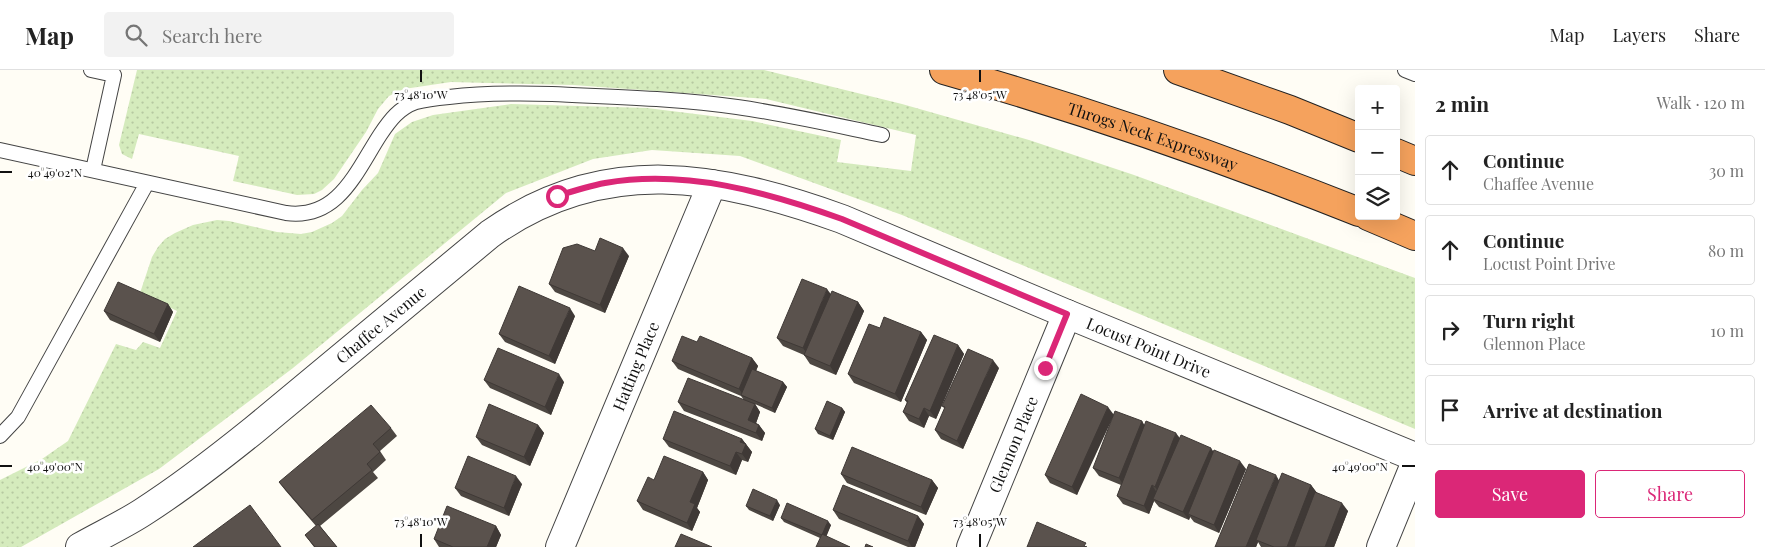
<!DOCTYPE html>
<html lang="en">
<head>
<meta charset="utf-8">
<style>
  body { margin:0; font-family:"Playfair Display",serif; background:#f2f2f2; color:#222 }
  .controls { position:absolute; right:15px; top:15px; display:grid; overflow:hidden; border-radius:5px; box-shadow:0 5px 20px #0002 }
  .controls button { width:45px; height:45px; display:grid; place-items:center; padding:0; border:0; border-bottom:1px solid #e0e0e0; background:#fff; color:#222; font:25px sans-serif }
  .stop { position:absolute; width:15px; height:15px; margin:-11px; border:4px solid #db2777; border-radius:50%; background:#fff }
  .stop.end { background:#db2777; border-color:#fff; box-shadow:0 1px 5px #0008 }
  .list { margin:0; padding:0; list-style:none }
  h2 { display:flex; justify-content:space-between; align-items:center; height:65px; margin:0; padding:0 20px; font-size:21px }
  h2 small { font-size:16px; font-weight:400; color:#767676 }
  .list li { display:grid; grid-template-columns:32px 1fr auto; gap:15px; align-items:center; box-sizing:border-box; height:70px; margin:0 10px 10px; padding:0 10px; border:1px solid #e0e0e0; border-radius:5px }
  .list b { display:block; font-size:19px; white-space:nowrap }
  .list p { margin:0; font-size:16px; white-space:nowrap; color:#767676 }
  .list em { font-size:16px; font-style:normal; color:#767676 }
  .actions { display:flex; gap:10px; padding:15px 20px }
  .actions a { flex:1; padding:11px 0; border:1px solid #db2777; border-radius:5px; text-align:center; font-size:18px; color:#db2777 }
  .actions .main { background:#db2777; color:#fff }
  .icon { flex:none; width:28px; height:28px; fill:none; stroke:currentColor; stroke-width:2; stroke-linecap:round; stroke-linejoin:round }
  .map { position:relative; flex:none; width:1415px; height:477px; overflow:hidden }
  header { display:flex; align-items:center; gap:30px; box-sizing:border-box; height:70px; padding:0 25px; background:#fff; border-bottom:1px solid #e0e0e0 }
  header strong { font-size:24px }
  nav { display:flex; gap:28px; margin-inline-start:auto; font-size:18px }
  .search { width:350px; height:45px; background:#f2f2f2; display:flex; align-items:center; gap:12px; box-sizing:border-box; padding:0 18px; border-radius:5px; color:#767676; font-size:19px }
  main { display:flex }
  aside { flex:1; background:#fff }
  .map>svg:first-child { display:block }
  .grass { fill:url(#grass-dots) }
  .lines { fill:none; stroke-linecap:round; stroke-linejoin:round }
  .service-casing { stroke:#444; stroke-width:16 }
  .minor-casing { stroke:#444; stroke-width:30 }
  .motorway-casing { stroke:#222; stroke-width:30 }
  .service { stroke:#fff; stroke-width:14 }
  .minor { stroke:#fff; stroke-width:28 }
  .motorway { stroke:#f5a25d; stroke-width:28 }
  .wall { fill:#4d4742 }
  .shaded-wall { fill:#3f3936 }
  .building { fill:#5a524d; stroke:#3f3936 }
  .route { stroke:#db2777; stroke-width:6 }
  .ticks { fill:none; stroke:#111; stroke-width:2 }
  .labels { text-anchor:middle; stroke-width:5; stroke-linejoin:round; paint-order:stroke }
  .street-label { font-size:16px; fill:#111; stroke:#fff }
  .ticks-label { font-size:12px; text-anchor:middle; fill:#111; stroke:#fff; stroke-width:5; stroke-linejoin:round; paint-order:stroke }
</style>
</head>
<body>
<header>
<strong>Map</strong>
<div class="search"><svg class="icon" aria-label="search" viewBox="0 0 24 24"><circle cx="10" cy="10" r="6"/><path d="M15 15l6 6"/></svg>Search here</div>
<nav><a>Map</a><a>Layers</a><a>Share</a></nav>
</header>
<main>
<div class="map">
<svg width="1415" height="477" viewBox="0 0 1415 477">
  <defs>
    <pattern id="grass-dots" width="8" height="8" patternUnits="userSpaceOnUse" patternTransform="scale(1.25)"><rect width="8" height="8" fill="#d5ebbd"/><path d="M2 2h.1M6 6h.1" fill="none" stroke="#b6c8a1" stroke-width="1.8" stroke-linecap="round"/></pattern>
  </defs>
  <rect width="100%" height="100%" fill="#fffdf5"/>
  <!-- grass -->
  <path class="grass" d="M 137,0 L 764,0 L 902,34 L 1029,70 L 1134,105 L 1415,208 L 1415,359 L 902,145 L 740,86 L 652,80 L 593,89 L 506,123 L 293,298 L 159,399 L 21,477 L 0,477 L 0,410 L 42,389 L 68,371 L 116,274 L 136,280 L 143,272 L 160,278 L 177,241 L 140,223 L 152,187 L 158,177 L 165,169 L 175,163 L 193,155 L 217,150 L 229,151 L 277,162 L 301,164 L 312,162 L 332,153 L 342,146 L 362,120 L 378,103 L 395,64 L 412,52 L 433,45 L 511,34 L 647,38 L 752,51 L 841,70 L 837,92 L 911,101 L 916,65 L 766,29 L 573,15 L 451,12 L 404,19 L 389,26 L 378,39 L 366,62 L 334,109 L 322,120 L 314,124 L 297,125 L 233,111 L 239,86 L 139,64 L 132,89 L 122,84 L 119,75 Z"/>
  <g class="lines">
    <defs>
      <path id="service" d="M 91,0 L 114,5 L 93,100
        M 1405,0 L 1415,4
        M 0,80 L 286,143 C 338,150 356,102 380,65 C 390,50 399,38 416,32 C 427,29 438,28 449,27 C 484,23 518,23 552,24 C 614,27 676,28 737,37 C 786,44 834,55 882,65
        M 0,366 L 18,347 L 147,113"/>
      <g id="minor">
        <path id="s1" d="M 80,477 C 101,465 123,455 143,442 C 182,417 218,389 254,360 L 490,164 C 604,83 719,105 842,149 L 1067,244 L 1415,387"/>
        <path id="s2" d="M 560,477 L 712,114"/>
        <path id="s3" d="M 971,477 L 1067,244"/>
        <path d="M 1381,477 L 1415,394"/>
      </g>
      <g id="motorway">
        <path id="s4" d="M 944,0 C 1085,40 1223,88 1359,142"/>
        <path d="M 1178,0 L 1290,40 L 1359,68"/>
        <path d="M 1396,83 L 1415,91"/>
        <path d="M 1368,146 L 1415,166"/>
      </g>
    </defs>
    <!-- service casing -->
    <use href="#service" class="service-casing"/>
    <!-- minor casing -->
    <use href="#minor" class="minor-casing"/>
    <!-- motorway casing -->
    <use href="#motorway" class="motorway-casing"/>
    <!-- service -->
    <use href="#service" class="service"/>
    <!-- minor -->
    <use href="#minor" class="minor"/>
    <!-- motorway -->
    <use href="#motorway" class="motorway"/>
  </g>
  <!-- wall -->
  <path class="wall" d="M 629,186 L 605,243 L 555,222 L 549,214 Z
    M 831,224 L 858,232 L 864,241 L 836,305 L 810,294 L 804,285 L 783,276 L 777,268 Z
    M 168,234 L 173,242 L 160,272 L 110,250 L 104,241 Z
    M 575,246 L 555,294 L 505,272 L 499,264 Z
    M 880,258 L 921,262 L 927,270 L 901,332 L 854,313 L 848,304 Z
    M 958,275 L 964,284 L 936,349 L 929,346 L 924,358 L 909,351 L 903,342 L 907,333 L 905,330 Z
    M 752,288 L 758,296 L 756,301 L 783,312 L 787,317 L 775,343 L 755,334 L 760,342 L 756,353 L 759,355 L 765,363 L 762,371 L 684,341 L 678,332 L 744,330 L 741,326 L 678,299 L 672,291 Z
    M 999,298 L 963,379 L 941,369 L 935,360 L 945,339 L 942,336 Z
    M 484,310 L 564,312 L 551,345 L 490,318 Z
    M 1108,337 L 1077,425 L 1050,413 L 1045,405 Z
    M 842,338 L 845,342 L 833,370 L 818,364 L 815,359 Z
    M 1142,351 L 1144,355 L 1213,382 L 1246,399 L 1219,463 L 1194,452 L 1190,447 L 1189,450 L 1159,437 L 1154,431 L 1149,444 L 1123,434 L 1117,426 L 1121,415 L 1099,406 L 1093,398 Z
    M 538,355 L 544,363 L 530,396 L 482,375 L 476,367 Z
    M 391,358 L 397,366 L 380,381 L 386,390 L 373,402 L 378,408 L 320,456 L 337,477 L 314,477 L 305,465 L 316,456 L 285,420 L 279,412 Z
    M 663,369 L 742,369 L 752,382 L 748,392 L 742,390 L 736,405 L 669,377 Z
    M 703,402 L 708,410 L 697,438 L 700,442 L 692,461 L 643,440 L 637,431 L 654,410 Z
    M 841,404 L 932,410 L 938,418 L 926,445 L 847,413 Z
    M 1279,411 L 1311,415 L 1317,423 L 1348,441 L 1334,477 L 1261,477 L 1258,472 L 1256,477 L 1215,477 Z
    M 522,414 L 509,446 L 461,426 L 455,418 Z
    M 780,435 L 773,451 L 749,440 L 746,436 Z
    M 833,440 L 918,446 L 924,454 L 915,477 L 908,477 L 839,449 Z
    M 781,448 L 831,455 L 826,466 L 820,468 L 784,452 Z
    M 496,456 L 501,465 L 496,477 L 439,477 L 434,469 Z"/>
  <!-- shaded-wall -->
  <path class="shaded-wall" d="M 623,178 L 629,186 L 605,243 L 600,235 Z
    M 827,219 L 833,227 L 809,287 L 803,278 Z
    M 858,232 L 864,241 L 836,305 L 830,296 Z
    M 168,234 L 173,242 L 160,272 L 154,264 Z
    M 570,238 L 575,246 L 555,294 L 549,286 Z
    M 921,262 L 927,270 L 901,332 L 895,324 Z
    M 958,275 L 964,284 L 936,349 L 930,341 Z
    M 752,288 L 758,296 L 745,327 L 739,319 Z
    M 993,290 L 999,298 L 963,379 L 957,371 Z
    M 559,304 L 564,312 L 551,345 L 545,337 Z
    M 783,312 L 787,317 L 775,343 L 772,338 Z
    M 755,334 L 760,342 L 754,359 L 748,350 Z
    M 1108,337 L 1114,345 L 1077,425 L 1072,417 Z
    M 842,338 L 845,342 L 833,370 L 830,366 Z
    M 924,338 L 929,346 L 924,358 L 919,349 Z
    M 1142,351 L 1147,360 L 1124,416 L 1119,408 Z
    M 538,355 L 544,363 L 530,396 L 524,387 Z
    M 759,355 L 765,363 L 762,371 L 756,363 Z
    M 1176,363 L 1182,371 L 1161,425 L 1155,417 Z
    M 742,369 L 752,382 L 748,392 L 742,384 L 740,372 Z
    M 1211,378 L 1217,387 L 1188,444 L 1190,447 L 1189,450 L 1183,442 Z
    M 736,382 L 742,390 L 736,405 L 730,396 Z
    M 1240,391 L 1246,399 L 1219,463 L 1214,455 Z
    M 703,402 L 708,410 L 697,438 L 700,442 L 692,461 L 687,453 L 690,432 Z
    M 1276,405 L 1281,414 L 1256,470 L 1258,472 L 1256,477 L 1246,477 Z
    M 516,406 L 522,414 L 509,446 L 504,438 Z
    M 932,410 L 938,418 L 926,445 L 921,437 Z
    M 1152,415 L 1157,423 L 1153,429 L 1154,431 L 1149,444 L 1144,436 Z
    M 1311,415 L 1317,423 L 1296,477 L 1287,477 Z
    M 777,430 L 780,435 L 773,451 L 770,446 Z
    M 1342,433 L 1348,441 L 1334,477 L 1325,477 Z
    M 918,446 L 924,454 L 915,477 L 912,477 L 908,471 Z
    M 828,451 L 831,455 L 825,470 L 822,465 Z
    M 496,456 L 501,465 L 496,477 L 487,477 Z"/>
  <!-- building -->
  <path class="building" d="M 600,168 L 623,178 L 600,235 L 549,214 L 563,178 L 577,174 L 595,181 Z
    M 802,209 L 827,219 L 803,278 L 777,268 Z
    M 118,212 L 168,234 L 154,264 L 104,241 Z
    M 519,216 L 570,238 L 549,286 L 499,264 Z
    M 832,221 L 858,232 L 830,296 L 804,285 Z
    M 884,247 L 921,262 L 895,324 L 848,304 L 869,254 L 880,258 Z
    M 934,265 L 958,275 L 930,341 L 924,338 L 919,349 L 903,342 L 908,331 L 905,330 Z
    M 682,266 L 697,272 L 700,266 L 752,288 L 739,319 L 672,291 Z
    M 498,278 L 559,304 L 545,337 L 484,310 Z
    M 968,279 L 993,290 L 957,371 L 935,360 L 945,337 L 942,336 Z
    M 752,299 L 783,312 L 772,338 L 741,325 Z
    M 688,308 L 755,334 L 748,350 L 759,355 L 756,363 L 678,332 Z
    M 1081,324 L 1108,337 L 1072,417 L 1045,405 Z
    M 827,331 L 842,338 L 830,366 L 815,359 Z
    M 489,334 L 538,355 L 524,387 L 476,367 Z
    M 371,335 L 391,358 L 373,374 L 380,382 L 367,394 L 372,400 L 312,450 L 279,412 Z
    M 674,341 L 742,369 L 740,372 L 746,374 L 742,384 L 736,382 L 730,396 L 663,369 Z
    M 1115,341 L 1142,351 L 1119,408 L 1093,398 Z
    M 1146,351 L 1176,363 L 1155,417 L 1152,415 L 1144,436 L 1117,426 Z
    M 1181,365 L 1211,378 L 1183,442 L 1153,429 Z
    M 852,377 L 932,410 L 921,437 L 841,404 Z
    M 1214,380 L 1240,391 L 1214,455 L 1188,444 Z
    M 468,386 L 516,406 L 504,438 L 455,418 Z
    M 664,386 L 703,402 L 690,432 L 695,434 L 687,453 L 637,431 L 648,407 L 654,410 Z
    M 1249,394 L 1276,405 L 1246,477 L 1215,477 Z
    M 1282,403 L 1311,415 L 1287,477 L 1274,477 L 1256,470 Z
    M 843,415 L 918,446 L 908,471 L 833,440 Z
    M 753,419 L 777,430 L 770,446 L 746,436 Z
    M 1315,422 L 1342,433 L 1325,477 L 1294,477 Z
    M 787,433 L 828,451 L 822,465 L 781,448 Z
    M 250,435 L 281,477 L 193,477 Z
    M 447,436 L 496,456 L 487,477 L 453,477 L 434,469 Z
    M 1037,452 L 1086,473 L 1084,476 L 1087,477 L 1027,477 Z
    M 318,454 L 337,477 L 315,477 L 305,465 Z
    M 681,464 L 712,477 L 675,477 Z
    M 822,464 L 850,477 L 816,477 Z
    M 866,474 L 873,477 L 865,477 Z"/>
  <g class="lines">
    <!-- route -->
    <path class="route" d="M 557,126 C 573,121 589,116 605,113 C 685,99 767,122 842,149 L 1067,244 L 1045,298"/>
  </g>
  <!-- ticks -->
  <path class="ticks" d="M 421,0 L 421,12M 980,0 L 980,12M 0,102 L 12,102M 0,396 L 12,396M 1402,396 L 1415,396M 421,464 L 421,477M 980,464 L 980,477"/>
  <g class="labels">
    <!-- street labels -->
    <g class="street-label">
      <text dy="6" stroke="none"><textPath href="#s4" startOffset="219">Throgs Neck Expressway</textPath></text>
      <text dy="6" stroke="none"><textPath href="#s1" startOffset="375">Chaffee Avenue</textPath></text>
      <text dy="6" stroke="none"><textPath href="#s1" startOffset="1218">Locust Point Drive</textPath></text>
      <text dy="6" stroke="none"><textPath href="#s2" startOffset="196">Hatting Place</textPath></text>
      <text dy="6" stroke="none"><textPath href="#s3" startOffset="111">Glennon Place</textPath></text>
    </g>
  </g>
  <g class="ticks-label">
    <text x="421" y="29">73°48'10"W</text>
    <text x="980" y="29">73°48'05"W</text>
    <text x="55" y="107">40°49'02"N</text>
    <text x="55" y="401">40°49'00"N</text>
    <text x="1360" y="401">40°49'00"N</text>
    <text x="421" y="456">73°48'10"W</text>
    <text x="980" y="456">73°48'05"W</text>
  </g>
</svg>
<div class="controls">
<button>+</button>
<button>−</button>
<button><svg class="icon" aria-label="layers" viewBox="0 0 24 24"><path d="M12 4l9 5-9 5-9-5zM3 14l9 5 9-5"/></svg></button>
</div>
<div class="stop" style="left:557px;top:126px"></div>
<div class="stop end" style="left:1045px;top:298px"></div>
</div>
<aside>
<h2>2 min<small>Walk · 120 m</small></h2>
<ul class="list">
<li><svg class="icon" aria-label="ahead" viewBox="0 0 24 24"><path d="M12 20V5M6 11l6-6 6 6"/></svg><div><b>Continue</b><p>Chaffee Avenue</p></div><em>30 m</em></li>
<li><svg class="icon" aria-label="ahead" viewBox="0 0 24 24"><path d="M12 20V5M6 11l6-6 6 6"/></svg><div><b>Continue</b><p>Locust Point Drive</p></div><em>80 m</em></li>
<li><svg class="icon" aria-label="right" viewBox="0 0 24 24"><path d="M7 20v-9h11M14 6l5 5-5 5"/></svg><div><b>Turn right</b><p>Glennon Place</p></div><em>10 m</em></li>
<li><svg class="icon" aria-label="arrive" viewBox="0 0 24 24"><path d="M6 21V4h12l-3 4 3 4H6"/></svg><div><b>Arrive at destination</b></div></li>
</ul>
<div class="actions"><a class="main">Save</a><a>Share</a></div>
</aside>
</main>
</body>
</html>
